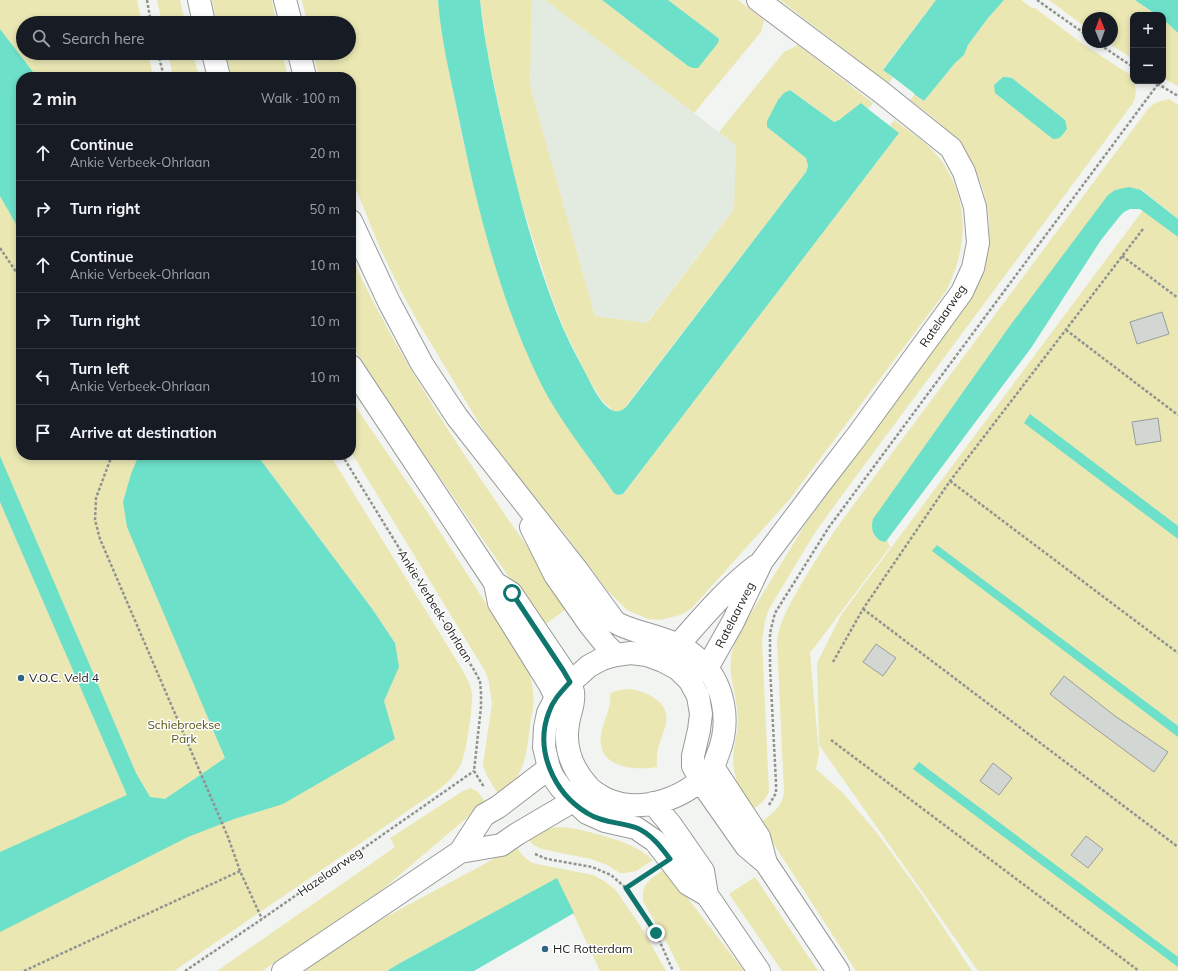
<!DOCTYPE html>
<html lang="en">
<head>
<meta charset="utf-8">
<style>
  body { margin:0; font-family:Mulish,sans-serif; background:#20242c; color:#f1f3f6 }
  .controls { position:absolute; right:12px; top:12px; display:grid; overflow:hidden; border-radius:8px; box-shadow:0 2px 6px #0003 }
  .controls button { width:36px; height:36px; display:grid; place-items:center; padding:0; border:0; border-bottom:1px solid #363941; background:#171b24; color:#f1f3f6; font:20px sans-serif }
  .compass { position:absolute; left:1082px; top:12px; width:36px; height:36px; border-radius:50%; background:#171b24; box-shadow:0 2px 6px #0003; rotate:359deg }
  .stop { position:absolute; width:12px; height:12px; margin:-9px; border:3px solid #0f766e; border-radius:50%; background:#fff }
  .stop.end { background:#0f766e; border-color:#fff; box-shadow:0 1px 4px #0008 }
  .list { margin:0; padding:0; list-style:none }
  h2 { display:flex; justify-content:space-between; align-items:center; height:52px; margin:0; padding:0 16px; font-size:17px }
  h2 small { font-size:13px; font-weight:400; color:#9ea1a6 }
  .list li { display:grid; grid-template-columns:26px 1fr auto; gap:12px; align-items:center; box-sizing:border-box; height:56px; padding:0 16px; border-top:1px solid #363941 }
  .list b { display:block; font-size:15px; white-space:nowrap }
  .list p { margin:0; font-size:13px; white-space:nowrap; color:#9ea1a6 }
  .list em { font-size:13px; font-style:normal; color:#9ea1a6 }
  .icon { flex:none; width:22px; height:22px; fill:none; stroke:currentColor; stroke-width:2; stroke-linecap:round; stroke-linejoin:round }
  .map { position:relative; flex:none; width:1178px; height:971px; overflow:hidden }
  .search { position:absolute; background:#171b24; box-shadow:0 2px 6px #0003; left:16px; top:16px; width:340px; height:44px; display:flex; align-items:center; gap:10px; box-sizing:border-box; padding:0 14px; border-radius:22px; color:#9ea1a6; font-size:15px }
  .panel { position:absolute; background:#171b24; box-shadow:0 2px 6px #0003; left:16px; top:72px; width:340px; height:388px; border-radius:16px }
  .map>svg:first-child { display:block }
  .built { fill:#e3ebe1 }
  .green { fill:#eae7b3; fill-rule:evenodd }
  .water { fill:#6ce0c9 }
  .pier { fill:#f1f4f0 }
  .building { fill:#d3d7d4; stroke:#999d9b }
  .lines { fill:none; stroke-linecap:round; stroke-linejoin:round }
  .minor-casing { stroke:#989b98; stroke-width:24 }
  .tertiary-casing { stroke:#989b98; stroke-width:24 }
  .secondary-casing { stroke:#989b98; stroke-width:24 }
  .path { stroke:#919390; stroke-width:2.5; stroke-dasharray:3 2; stroke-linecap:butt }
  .minor { stroke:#fff; stroke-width:22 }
  .tertiary { stroke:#fff; stroke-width:22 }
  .secondary { stroke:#fff; stroke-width:22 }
  .route { stroke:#0f766e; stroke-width:5 }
  .poi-dot { fill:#306581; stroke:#fff; stroke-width:1.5 }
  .labels { text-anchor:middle; stroke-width:3; stroke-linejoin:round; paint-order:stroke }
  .street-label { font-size:12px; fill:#222321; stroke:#fff }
  .poi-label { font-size:12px; fill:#222321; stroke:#fff; text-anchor:start }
  .park-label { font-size:12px; fill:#5a5411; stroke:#fff }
</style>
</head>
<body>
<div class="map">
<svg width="1178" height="971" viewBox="0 0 1178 971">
  <rect width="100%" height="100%" fill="#f1f4f0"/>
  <!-- built -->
  <path class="built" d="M 532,0 L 545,0 L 736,145 L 734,209 L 646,323 L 595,316 L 530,86 Z"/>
  <!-- green -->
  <path class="green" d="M 0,0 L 137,0 L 142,23 L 23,23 L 23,53 L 148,53 L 153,77 L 37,77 L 0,29 Z
    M 157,0 L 180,0 L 185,23 L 162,23 Z
    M 212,0 L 272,0 L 276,23 L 217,23 Z
    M 302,0 L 438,0 L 449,71 L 464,145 L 480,210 L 498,273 L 560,415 L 589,458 L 618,495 L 623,494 L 899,133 L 890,126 L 894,120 C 910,132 929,144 941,160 C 970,201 968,248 946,291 L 789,500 L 691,609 L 680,615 L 660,620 L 648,619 L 627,610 L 607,590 L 568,538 L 497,450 L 482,428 L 418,322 L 400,289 L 380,248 L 351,177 L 351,77 L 319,77 L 313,53 L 349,53 L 349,23 L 307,23 Z
    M 480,0 L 532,0 L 530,86 L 595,316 L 647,323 L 734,209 L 736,145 L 719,132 L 784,52 L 798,45 L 873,103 L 868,109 L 861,104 L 839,120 L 834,122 L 790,90 C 776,98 773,113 767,127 L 806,158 L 808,166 L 806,172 L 622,411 L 613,411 L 601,399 L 589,380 L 563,327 L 549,290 L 516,185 L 487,51 Z
    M 545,0 L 602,0 L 688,66 L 717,37 L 668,0 L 738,0 L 764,20 L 761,32 L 694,113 Z
    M 780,0 L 936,0 L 883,69 L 893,77 L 888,83 Z
    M 1004,0 L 1021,0 L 1032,8 L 1035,8 L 1084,45 L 1132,76 C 1135,85 1138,93 1133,103 L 865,464 L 816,531 L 769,609 L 765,621 L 762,641 L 769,790 C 767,800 759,805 751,811 C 744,797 736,785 734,769 C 731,754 737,739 738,723 C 738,685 720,671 740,631 L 806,523 L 967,305 C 974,292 978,279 982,265 C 984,257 987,249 988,242 C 994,206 977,164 954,137 C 941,123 925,111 910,100 L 914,94 L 924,101 L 955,63 L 964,55 L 968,45 L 988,18 ZM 1003,77 L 1006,77 L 1012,78 L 1065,120 L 994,85 Z
    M 1049,0 L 1135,0 L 1157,15 L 1133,15 L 1133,59 L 1107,42 L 1112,42 L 1112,18 L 1088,18 L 1088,29 Z
    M 1163,19 L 1178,33 L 1178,86 L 1163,78 Z
    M 168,53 L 193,53 L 199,77 L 173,77 Z
    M 225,53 L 282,53 L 288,77 L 232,77 Z
    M 1169,99 L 1178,105 L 1178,219 L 1141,189 L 1009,327 L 874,519 C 870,529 874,540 885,542 L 887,540 L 890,547 L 810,653 L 819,754 L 816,769 L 843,793 L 877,833 L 922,895 L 972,971 L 856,971 L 760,823 C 772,814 781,808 784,793 L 777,640 C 781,616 794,597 806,576 C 818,556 830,537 843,519 L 1148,109 L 1155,103 Z
    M 0,105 L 21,138 L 21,455 L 225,455 L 384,701 L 395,643 L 373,610 L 257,455 L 330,455 L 463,671 C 467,678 471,686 472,694 C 473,707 466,753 461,764 C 456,774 449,781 441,788 L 174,971 L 0,971 Z
    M 1143,210 L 1178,237 L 1178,971 L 978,971 L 819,745 L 817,663 L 841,615 Z
    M 351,255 C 359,273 367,290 376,307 C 431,412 502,510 569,607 L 543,626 L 405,427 L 351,344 Z
    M 351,400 L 424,507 L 528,669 C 532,682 535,695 533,709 C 532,715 530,721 530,727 C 526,756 525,777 499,795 C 493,786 485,775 483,764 L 492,704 L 489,682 L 485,671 L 351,452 Z
    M 631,689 C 649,693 673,703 665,727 C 660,744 656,748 657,767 C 635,771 596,768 601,735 C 603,719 612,710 610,693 L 620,690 Z
    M 471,788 L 478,792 L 486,803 L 469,816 L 383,889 L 262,971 L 217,971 L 395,847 L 390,838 L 463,791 Z
    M 556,827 C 573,827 584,831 601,835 C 620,841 638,846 653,860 L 636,871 L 625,873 L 620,873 L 607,865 L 591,859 L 541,849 L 532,844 L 527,837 L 537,832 Z
    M 515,845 L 523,856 L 532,863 L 593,875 L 604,881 L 615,889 L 641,927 L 666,971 L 600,971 L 557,879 L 400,963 L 387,971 L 301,971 L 382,919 L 490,861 Z
    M 665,869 L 744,971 L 681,971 L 668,945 L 643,901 C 641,883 652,878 665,869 Z
    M 755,877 L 818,971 L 782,971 L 729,894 Z"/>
  <!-- water -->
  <path class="water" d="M 438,0 L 480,0 C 484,41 493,82 502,122 C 517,191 535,260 562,326 C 569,342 577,357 585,372 C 592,385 608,424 626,407 L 806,172 L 808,166 L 806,158 L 767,127 L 767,121 L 778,100 L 784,93 L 790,90 L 834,122 L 839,120 L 861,103 L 868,109 L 893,77 L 883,70 L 936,0 L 1004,0 L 988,18 L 968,45 L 964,55 L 955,63 L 924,101 L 914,94 L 890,126 L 899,133 L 623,494 L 618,495 L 614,493 C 589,456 560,422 540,382 C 500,300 477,208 459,119 C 451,80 441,40 438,0 Z
    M 602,0 L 668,0 L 717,37 L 719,39 L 718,43 L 698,68 L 693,68 L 688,66 Z
    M 1135,0 L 1178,0 L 1178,33 L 1163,19 L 1163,15 L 1157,15 Z
    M 0,29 L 37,77 L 21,77 L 21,233 L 0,196 Z
    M 1003,77 L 1006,77 L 1012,78 L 1065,120 L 1067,129 C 1063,134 1060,140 1053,139 L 995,93 L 994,85 Z
    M 1129,187 L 1141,190 L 1178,219 L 1178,237 L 1140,209 L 1130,209 L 1124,212 L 1120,216 L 1101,240 L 1031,348 L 887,540 L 885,542 C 874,540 870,529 873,519 L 1009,327 L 1108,195 L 1115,190 Z
    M 1030,414 L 1178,526 L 1178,539 L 1024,423 Z
    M 139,455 L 257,455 L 373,610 L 395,643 L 399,667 L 384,701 L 395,739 L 283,804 L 234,819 L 188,837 L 0,932 L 0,852 L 127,795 L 0,502 L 0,456 L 136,773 L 150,797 L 165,799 L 225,758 L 127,527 L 123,502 L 131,474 Z
    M 937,545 L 1178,726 L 1178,737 L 932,551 Z
    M 919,762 L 1178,957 L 1178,967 L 913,769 Z
    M 557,878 L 574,913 L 474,971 L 387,971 L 400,963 Z"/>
  <!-- pier -->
  <path class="pier" d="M 893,77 L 915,94 L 890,126 L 868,109 Z"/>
  <!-- building -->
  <path class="building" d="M 1162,312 L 1169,334 L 1137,344 L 1130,322 Z
    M 1158,418 L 1161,441 L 1136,445 L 1132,422 Z
    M 876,644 L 896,658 L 883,676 L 863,662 Z
    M 1064,676 L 1115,716 L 1168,752 L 1154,772 L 1069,709 L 1050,694 Z
    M 993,763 L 1012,778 L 999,795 L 980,781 Z
    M 1086,836 L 1103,849 L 1088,868 L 1071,855 Z"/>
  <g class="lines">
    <defs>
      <path id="minor" d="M 460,852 L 501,845 L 517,834 L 573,801
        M 283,971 L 460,852 L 484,815 L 498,807 L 549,768"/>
      <path id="tertiary" d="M 678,645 C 703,617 726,589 756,566
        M 707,668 L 733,622 L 762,561 L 820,484 L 857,436 L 962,292 L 973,268 L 978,243 L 975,207 L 964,172 L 951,148 L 881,92 L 758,0"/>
      <path id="secondary" d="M 199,0 L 204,23
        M 285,0 L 291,23
        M 213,53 L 219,77
        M 299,53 L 305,77
        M 351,221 L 389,302 L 422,364 L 457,417 L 577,570 L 615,622 C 623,627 631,629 640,632 C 660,638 681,643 697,658 C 725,682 731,722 718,754 C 716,759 715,764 712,768 C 688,798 642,815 606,799 C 599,795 592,792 587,785 C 572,768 564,747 568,724 C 569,713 575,704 573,692 C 571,684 567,677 563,670 L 511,593 L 495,583
        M 351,366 L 495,583 L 499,603 L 550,685 L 556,698
        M 531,527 L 555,575 L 590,625 L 606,645 L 616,655
        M 713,767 L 759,837 L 766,863
        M 653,803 L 671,825 L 703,871 L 707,895
        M 759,971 L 707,895 L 688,884 L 655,841 L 636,828 L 605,821 L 587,813 L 561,788 L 553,777 L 549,768 L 544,747 L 545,728 L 548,713 L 556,698 L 563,689 L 589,666 L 602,659 L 616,655 L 631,653 L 647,655 L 663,661 L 678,669 L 690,681 L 698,696 L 701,714 L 699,730 L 693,756 L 693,766 L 706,789 L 746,846 L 766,863 L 838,971"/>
    </defs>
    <!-- minor casing -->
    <use href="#minor" class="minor-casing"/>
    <!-- tertiary casing -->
    <use href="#tertiary" class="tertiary-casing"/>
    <!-- secondary casing -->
    <use href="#secondary" class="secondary-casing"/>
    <!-- path -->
    <path class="path" d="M 147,0 L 151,23
      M 1037,0 L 1088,36
      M 1096,42 L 1133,67
      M 158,53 L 164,77
      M 1153,81 L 1178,96
      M 0,248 L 21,279
      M 1122,256 L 1178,298
      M 1066,330 L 1178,415
      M 112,455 L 96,498 L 95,520 L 100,539 L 228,837 L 240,871 L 262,919
      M 342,455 L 474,670 L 480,681 L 481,693 L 481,707 L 474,771 L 484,787
      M 950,481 L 1178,653
      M 863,609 L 1178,847
      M 833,662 L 863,609 L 950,481 L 1143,229
      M 831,740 L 1139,971
      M 769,805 L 776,793 L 776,783 L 770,667 L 770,633 L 775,613 L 829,527 L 1158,84
      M 535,854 L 547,859 L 592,867 L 611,875 L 626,888 L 656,933 L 673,971
      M 626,888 L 647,874
      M 24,971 L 240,871
      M 185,971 L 262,919 L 474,771"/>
    <!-- minor -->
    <use href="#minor" class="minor"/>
    <!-- tertiary -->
    <use href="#tertiary" class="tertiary"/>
    <!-- secondary -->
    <use href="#secondary" class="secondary"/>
  </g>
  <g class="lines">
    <!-- route -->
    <path class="route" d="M 512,593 L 563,670 L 570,682 C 561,692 553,700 549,712 C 534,750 554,793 587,813 C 602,823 621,822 637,828 C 651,834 661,847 670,859 L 626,888 L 656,933"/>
  </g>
  <!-- markers -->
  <g class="poi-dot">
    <circle cx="21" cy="678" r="4"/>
    <circle cx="545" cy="949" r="4"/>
  </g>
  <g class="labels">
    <!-- street labels -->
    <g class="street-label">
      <text transform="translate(943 316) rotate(-56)" y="4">Ratelaarweg</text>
      <text transform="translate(435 606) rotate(58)" y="4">Ankie Verbeek-Ohrlaan</text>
      <text transform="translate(735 615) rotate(-63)" y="4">Ratelaarweg</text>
      <text transform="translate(330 872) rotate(-35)" y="4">Hazelaarweg</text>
    </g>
    <!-- poi labels -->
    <g class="poi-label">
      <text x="29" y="682">V.O.C. Veld 4</text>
      <text x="553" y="953">HC Rotterdam</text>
    </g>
    <!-- park labels -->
    <g class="park-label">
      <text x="184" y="729">Schiebroekse<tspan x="184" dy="14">Park</tspan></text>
    </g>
  </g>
</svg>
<div class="controls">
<button>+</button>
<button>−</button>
</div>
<svg class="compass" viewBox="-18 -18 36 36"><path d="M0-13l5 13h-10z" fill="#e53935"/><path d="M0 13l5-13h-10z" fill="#9ea1a6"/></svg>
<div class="stop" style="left:512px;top:593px"></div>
<div class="stop end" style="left:656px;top:933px"></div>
<div class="search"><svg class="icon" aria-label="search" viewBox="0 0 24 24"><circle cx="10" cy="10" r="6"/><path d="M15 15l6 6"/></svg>Search here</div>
<section class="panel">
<h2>2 min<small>Walk · 100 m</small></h2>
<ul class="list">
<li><svg class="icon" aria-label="ahead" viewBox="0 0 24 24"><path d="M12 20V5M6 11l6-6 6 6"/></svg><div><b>Continue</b><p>Ankie Verbeek-Ohrlaan</p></div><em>20 m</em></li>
<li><svg class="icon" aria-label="right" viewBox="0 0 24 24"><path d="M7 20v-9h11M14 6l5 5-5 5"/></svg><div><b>Turn right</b></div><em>50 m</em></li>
<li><svg class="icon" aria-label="ahead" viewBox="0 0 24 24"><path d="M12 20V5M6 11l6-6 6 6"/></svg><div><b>Continue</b><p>Ankie Verbeek-Ohrlaan</p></div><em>10 m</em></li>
<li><svg class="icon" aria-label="right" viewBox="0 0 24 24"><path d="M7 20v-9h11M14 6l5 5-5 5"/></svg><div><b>Turn right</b></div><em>10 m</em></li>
<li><svg class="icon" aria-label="left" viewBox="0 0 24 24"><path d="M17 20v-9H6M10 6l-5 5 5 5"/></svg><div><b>Turn left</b><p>Ankie Verbeek-Ohrlaan</p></div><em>10 m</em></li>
<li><svg class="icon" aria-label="arrive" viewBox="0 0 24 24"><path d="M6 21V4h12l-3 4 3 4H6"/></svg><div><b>Arrive at destination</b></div></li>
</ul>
</section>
</div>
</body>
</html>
